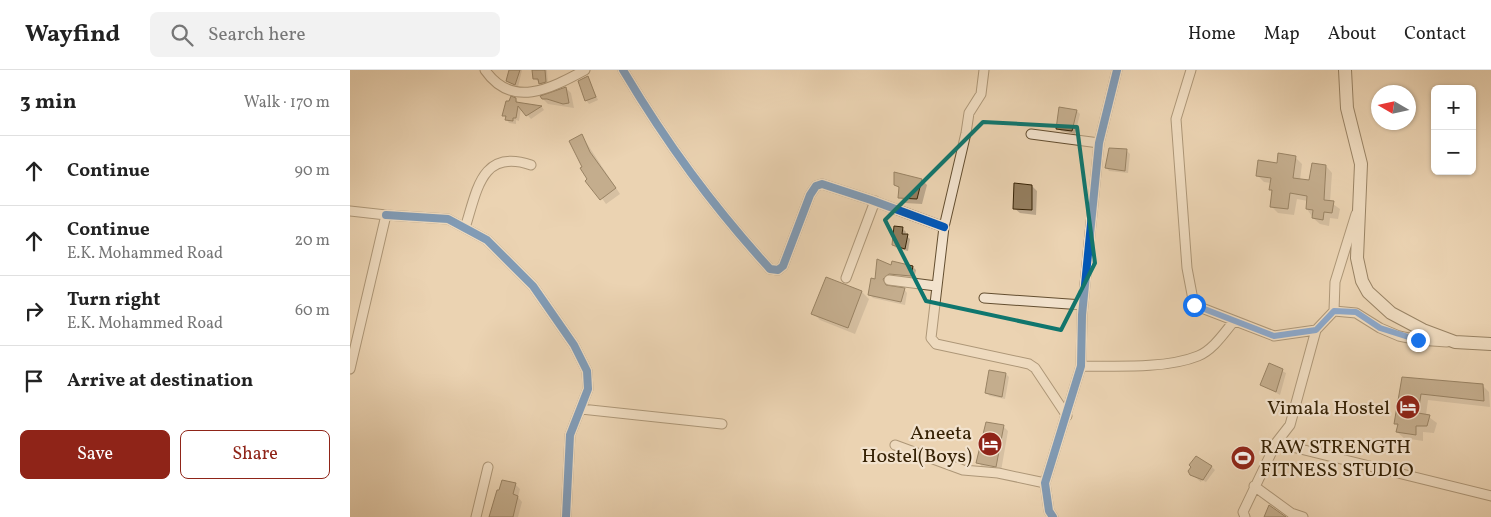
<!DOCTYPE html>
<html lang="en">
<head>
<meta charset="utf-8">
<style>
  body { margin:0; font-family:Vollkorn,serif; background:#f2f2f2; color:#222 }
  .controls { position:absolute; right:15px; top:15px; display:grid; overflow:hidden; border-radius:8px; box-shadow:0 1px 4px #0004 }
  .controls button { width:45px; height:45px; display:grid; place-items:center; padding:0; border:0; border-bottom:1px solid #e0e0e0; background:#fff; color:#222; font:25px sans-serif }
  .compass { position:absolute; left:1021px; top:15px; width:45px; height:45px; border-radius:50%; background:#fff; box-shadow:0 1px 4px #0004; rotate:279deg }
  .stop { position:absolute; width:15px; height:15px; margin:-11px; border:4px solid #1a73e8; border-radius:50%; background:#fff }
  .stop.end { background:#1a73e8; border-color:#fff; box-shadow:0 1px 5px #0008 }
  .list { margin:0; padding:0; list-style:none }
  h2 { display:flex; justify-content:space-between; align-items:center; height:65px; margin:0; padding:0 20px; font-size:21px }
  h2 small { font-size:16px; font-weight:400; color:#767676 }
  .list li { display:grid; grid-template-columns:32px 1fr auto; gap:15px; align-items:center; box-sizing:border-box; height:70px; padding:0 20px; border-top:1px solid #e0e0e0 }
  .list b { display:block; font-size:19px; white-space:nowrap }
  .list p { margin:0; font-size:16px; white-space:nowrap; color:#767676 }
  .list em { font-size:16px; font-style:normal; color:#767676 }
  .actions { display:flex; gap:10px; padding:15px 20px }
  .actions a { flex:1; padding:11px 0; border:1px solid #8f2418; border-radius:8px; text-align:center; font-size:18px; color:#8f2418 }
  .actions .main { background:#8f2418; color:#fff }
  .icon { flex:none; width:28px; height:28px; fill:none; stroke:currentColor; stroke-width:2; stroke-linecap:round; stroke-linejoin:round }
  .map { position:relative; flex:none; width:1141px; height:447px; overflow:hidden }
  header { display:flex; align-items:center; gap:30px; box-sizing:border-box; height:70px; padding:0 25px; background:#fff; border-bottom:1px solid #e0e0e0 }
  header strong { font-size:24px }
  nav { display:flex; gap:28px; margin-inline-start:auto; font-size:18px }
  .search { width:350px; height:45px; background:#f2f2f2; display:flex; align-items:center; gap:12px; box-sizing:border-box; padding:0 18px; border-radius:8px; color:#767676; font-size:19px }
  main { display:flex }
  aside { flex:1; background:#fff }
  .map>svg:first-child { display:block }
  .shadow { fill:#0003 }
  .building { fill:#947e5f; stroke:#362205 }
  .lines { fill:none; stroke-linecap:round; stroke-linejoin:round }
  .street-casing { stroke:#634e30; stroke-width:11 }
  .secondary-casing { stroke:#362205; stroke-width:14 }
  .street { stroke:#f2e2cd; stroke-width:9 }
  .secondary { stroke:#f2e2cd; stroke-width:12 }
  .cycleway-casing { stroke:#f2e2cd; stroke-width:11 }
  .cycleway { stroke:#0057b8; stroke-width:8 }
  .route { stroke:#1a73e8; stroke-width:6 }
  .marked { fill:none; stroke:#0f766e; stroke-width:4; stroke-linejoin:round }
  .labels { text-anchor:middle; stroke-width:4.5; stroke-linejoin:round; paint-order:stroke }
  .poi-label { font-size:20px; fill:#362205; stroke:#f2e2cd; text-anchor:end }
</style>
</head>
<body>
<header>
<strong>Wayfind</strong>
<div class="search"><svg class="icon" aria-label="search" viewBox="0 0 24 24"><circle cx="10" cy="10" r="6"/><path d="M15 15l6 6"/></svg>Search here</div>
<nav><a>Home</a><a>Map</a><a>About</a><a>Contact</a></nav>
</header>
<main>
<aside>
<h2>3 min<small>Walk · 170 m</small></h2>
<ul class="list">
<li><svg class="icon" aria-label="ahead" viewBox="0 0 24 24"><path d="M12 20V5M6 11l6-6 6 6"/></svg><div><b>Continue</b></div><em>90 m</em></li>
<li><svg class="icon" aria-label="ahead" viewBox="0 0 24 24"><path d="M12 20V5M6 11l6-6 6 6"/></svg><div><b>Continue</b><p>E.K. Mohammed Road</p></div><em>20 m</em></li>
<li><svg class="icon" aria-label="right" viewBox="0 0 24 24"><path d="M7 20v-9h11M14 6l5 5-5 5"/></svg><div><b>Turn right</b><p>E.K. Mohammed Road</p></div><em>60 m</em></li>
<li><svg class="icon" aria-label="arrive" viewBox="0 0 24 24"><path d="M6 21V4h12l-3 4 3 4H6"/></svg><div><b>Arrive at destination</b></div></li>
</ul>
<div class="actions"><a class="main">Save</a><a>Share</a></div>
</aside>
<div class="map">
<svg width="1141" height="447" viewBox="0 0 1141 447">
  <rect width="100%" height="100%" fill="#ebd3b2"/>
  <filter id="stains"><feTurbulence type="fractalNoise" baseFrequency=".004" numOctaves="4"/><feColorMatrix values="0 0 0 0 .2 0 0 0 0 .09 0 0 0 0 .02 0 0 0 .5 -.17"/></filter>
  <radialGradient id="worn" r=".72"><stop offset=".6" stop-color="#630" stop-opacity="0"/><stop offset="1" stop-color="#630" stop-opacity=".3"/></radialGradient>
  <!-- shadow -->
  <path class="shadow" d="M 161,0 L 172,0 L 168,17 L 157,11 Z
    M 184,0 L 197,0 L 198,15 L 193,16 L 184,8 Z
    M 238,7 L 248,30 L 239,34 L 236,30 Z
    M 216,18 L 221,23 L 224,38 L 198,34 L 193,29 Z
    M 166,29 L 169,34 L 192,37 L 194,40 L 181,49 L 171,38 L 169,51 L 166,50 L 166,54 L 159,53 L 154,45 Z
    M 727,41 L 730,44 L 725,64 L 711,61 L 708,58 Z
    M 232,66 L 270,124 L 256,134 L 239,110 Z
    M 760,80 L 777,81 L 780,84 L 778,103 L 759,101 L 756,97 Z
    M 945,87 L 952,94 L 950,110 L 960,112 L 976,96 L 982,103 L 980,132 L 990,139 L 988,149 L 980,148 L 979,156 L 970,154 L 963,148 L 957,139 L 958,131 L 947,129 L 944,145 L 928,143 L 921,136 L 923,123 L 920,119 L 921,113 L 914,112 L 907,105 Z
    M 572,110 L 577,115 L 572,134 L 555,133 L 550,127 L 550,119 L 545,114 Z
    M 682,116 L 687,121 L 686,145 L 670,143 L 664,138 Z
    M 552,158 L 556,162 L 555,165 L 560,169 L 558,181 L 546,178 L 543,175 Z
    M 542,197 L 563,197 L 566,200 L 564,209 L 537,209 L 535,214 L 538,217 L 554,219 L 557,223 L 555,235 L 523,228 L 519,224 L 526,211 Z
    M 476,208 L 512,222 L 519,229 L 505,264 L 470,250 L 463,243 Z
    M 920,295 L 936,303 L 930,325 L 911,314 Z
    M 656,304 L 659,307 L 655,329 L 640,326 L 636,323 Z
    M 1053,308 L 1132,315 L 1139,322 L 1140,337 L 1078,330 L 1076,345 L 1087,353 L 1084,363 L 1073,362 L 1073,371 L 1054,368 L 1047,362 L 1049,357 L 1045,354 Z
    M 653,356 L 658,361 L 651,401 L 633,398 L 628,392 Z
    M 842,397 L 862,397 L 865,400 L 856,412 L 852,410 L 851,412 L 841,404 Z
    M 165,414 L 170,419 L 168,427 L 172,432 L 168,447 L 142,447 Z"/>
  <!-- building -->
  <path class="building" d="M 159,0 L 170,0 L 165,15 L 156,11 Z
    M 182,0 L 195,0 L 196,12 L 189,14 L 188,9 L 183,9 Z
    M 238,6 L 246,27 L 235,31 L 228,11 Z
    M 216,17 L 219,33 L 213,34 L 197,29 L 192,29 L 190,26 Z
    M 161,26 L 166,28 L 166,32 L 192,36 L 176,46 L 168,36 L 166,48 L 163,48 L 163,51 L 155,50 L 156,46 L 152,46 L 156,31 L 159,31 Z
    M 709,37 L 727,40 L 722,61 L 706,59 Z
    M 232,64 L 240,82 L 266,118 L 250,130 L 235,111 L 237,109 L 230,98 L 232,97 L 219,71 Z
    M 759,78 L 777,79 L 775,101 L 755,98 Z
    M 928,83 L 946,86 L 943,108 L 959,110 L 962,93 L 976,95 L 974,130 L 984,131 L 982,143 L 974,142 L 973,150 L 962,148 L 963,140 L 956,139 L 957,126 L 940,123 L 938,139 L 920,137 L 922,120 L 919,120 L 921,108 L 906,106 L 908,90 L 927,93 Z
    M 544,102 L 572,109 L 567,129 L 548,128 L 549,117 L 544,115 Z
    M 664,113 L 682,115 L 682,140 L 663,139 Z
    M 544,156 L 553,157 L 552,164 L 558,164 L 555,179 L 542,175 Z
    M 527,189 L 541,195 L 542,191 L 563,196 L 561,206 L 539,204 L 533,209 L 536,215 L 555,218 L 551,232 L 518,225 L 521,208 L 525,209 Z
    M 476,207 L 512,221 L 498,258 L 461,244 Z
    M 919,293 L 933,299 L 926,322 L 910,315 Z
    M 639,300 L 656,303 L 652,327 L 635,323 Z
    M 1052,307 L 1133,314 L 1134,331 L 1071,324 L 1068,343 L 1080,345 L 1077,356 L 1066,356 L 1066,365 L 1046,362 L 1048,354 L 1044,354 Z
    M 636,352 L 654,355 L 646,397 L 626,393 Z
    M 846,386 L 862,396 L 853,410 L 840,405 L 838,401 L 841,397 L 839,395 Z
    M 152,410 L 166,413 L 163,424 L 168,426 L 163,447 L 139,447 L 147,420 L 149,420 Z
    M 919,435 L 936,447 L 914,447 Z"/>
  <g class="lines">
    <defs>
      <path id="street" d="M 135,0 C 162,39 200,19 235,0
        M 273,0 C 317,74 362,135 420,199 L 428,200 L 433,196 L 460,125 L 466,116 L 472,114 L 521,130 L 594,157
        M 634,0 L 631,24 L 619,43 L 616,63 L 594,157 L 581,268 L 586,274 L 679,294 L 685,298 L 717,346
        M 841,0 L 826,49 L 837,198 L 844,235 L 924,266 L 966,260
        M 681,64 L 749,73
        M 0,141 L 36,145 L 0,299
        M 36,145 L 98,149 L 137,170 L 183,216 L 224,275 L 237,301 L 238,319 L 220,365 L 216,447
        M 115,158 C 127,121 131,78 181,95
        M 496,208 L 525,131
        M 539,210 L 586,216
        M 634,228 L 733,235
        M 984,241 L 985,212 L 1006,144
        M 731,296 C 765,296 816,299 848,286 C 863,280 874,263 884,251
        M 231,339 L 372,354
        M 926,373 L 1141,426
        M 545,375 L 613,400 L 648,403 L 695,413
        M 904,416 L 941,443 L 953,447
        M 126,447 L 138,397
        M 703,447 L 699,441 L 695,413 L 731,296 L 732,245 L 749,73 L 767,0
        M 895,447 L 893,442 L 926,373 L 940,355 L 966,260 L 984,241 L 1006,243 L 1030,258 L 1049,266 L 1068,270 L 1097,272"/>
      <path id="secondary" d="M 995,0 L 997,38 L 1011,94 L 1007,188 L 1012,211 L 1018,222 L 1041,243 L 1073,260 L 1105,272 L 1141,274"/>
    </defs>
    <!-- street casing -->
    <use href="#street" class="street-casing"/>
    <!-- secondary casing -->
    <use href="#secondary" class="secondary-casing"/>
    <!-- street -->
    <use href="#street" class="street"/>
    <!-- secondary -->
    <use href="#secondary" class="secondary"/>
    <defs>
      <path id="cycleway" d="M 273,0 C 317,74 362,135 420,199 L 428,200 L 433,196 L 460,125 L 466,116 L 472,114 L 521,130 L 594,157
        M 36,145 L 98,149 L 137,170 L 183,216 L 224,275 L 237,301 L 238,319 L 220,365 L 216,447
        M 703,447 L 699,441 L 695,413 L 731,296 L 732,245 L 749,73 L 767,0"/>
    </defs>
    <!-- cycleway casing -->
    <use href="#cycleway" class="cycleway-casing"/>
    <!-- cycleway -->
    <use href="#cycleway" class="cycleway"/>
  </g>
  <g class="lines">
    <!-- route -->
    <path class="route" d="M 844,235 L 924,266 L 966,260 L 984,241 L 1006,242 L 1030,258 L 1068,270"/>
  </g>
  <!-- marked area -->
  <path d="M0 0H1141V447H0ZM 633,52 L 727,57 L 745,193 L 711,260 L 576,231 L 535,150 Z" fill="#ebd3b2" fill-opacity=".55" fill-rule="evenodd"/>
  <path class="marked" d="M 633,52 L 727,57 L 745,193 L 711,260 L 576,231 L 535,150 Z"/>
  <!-- icons -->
  <defs>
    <symbol id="hotel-disc" viewBox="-11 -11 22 22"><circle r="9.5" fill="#8f2418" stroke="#f2e2cd"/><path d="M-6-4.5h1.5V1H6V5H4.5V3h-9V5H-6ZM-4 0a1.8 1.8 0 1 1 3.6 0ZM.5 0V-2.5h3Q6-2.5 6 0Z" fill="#fff"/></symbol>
    <symbol id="stadium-disc" viewBox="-11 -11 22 22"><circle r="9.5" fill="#8f2418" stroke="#f2e2cd"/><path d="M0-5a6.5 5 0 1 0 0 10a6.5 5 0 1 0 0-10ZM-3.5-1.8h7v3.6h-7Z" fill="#fff"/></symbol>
  </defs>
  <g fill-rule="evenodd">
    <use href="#hotel-disc" x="1044" y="323" width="28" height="28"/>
    <use href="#hotel-disc" x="626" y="360" width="28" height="28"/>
    <use href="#stadium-disc" x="879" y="374" width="28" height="28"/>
  </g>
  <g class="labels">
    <!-- poi labels -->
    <g class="poi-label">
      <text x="1040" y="344">Vimala Hostel</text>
      <text x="622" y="369">Aneeta<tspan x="622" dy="23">Hostel(Boys)</tspan></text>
      <text x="910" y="383" text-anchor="start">RAW STRENGTH<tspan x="910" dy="23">FITNESS STUDIO</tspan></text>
    </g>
  </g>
  <rect width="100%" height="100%" filter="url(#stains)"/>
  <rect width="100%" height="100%" fill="url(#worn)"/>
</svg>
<div class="controls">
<button>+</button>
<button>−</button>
</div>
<svg class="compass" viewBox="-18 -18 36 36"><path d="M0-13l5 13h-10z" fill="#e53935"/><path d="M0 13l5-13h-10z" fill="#767676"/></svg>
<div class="stop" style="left:844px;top:235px"></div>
<div class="stop end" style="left:1068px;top:270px"></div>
</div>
</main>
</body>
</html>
